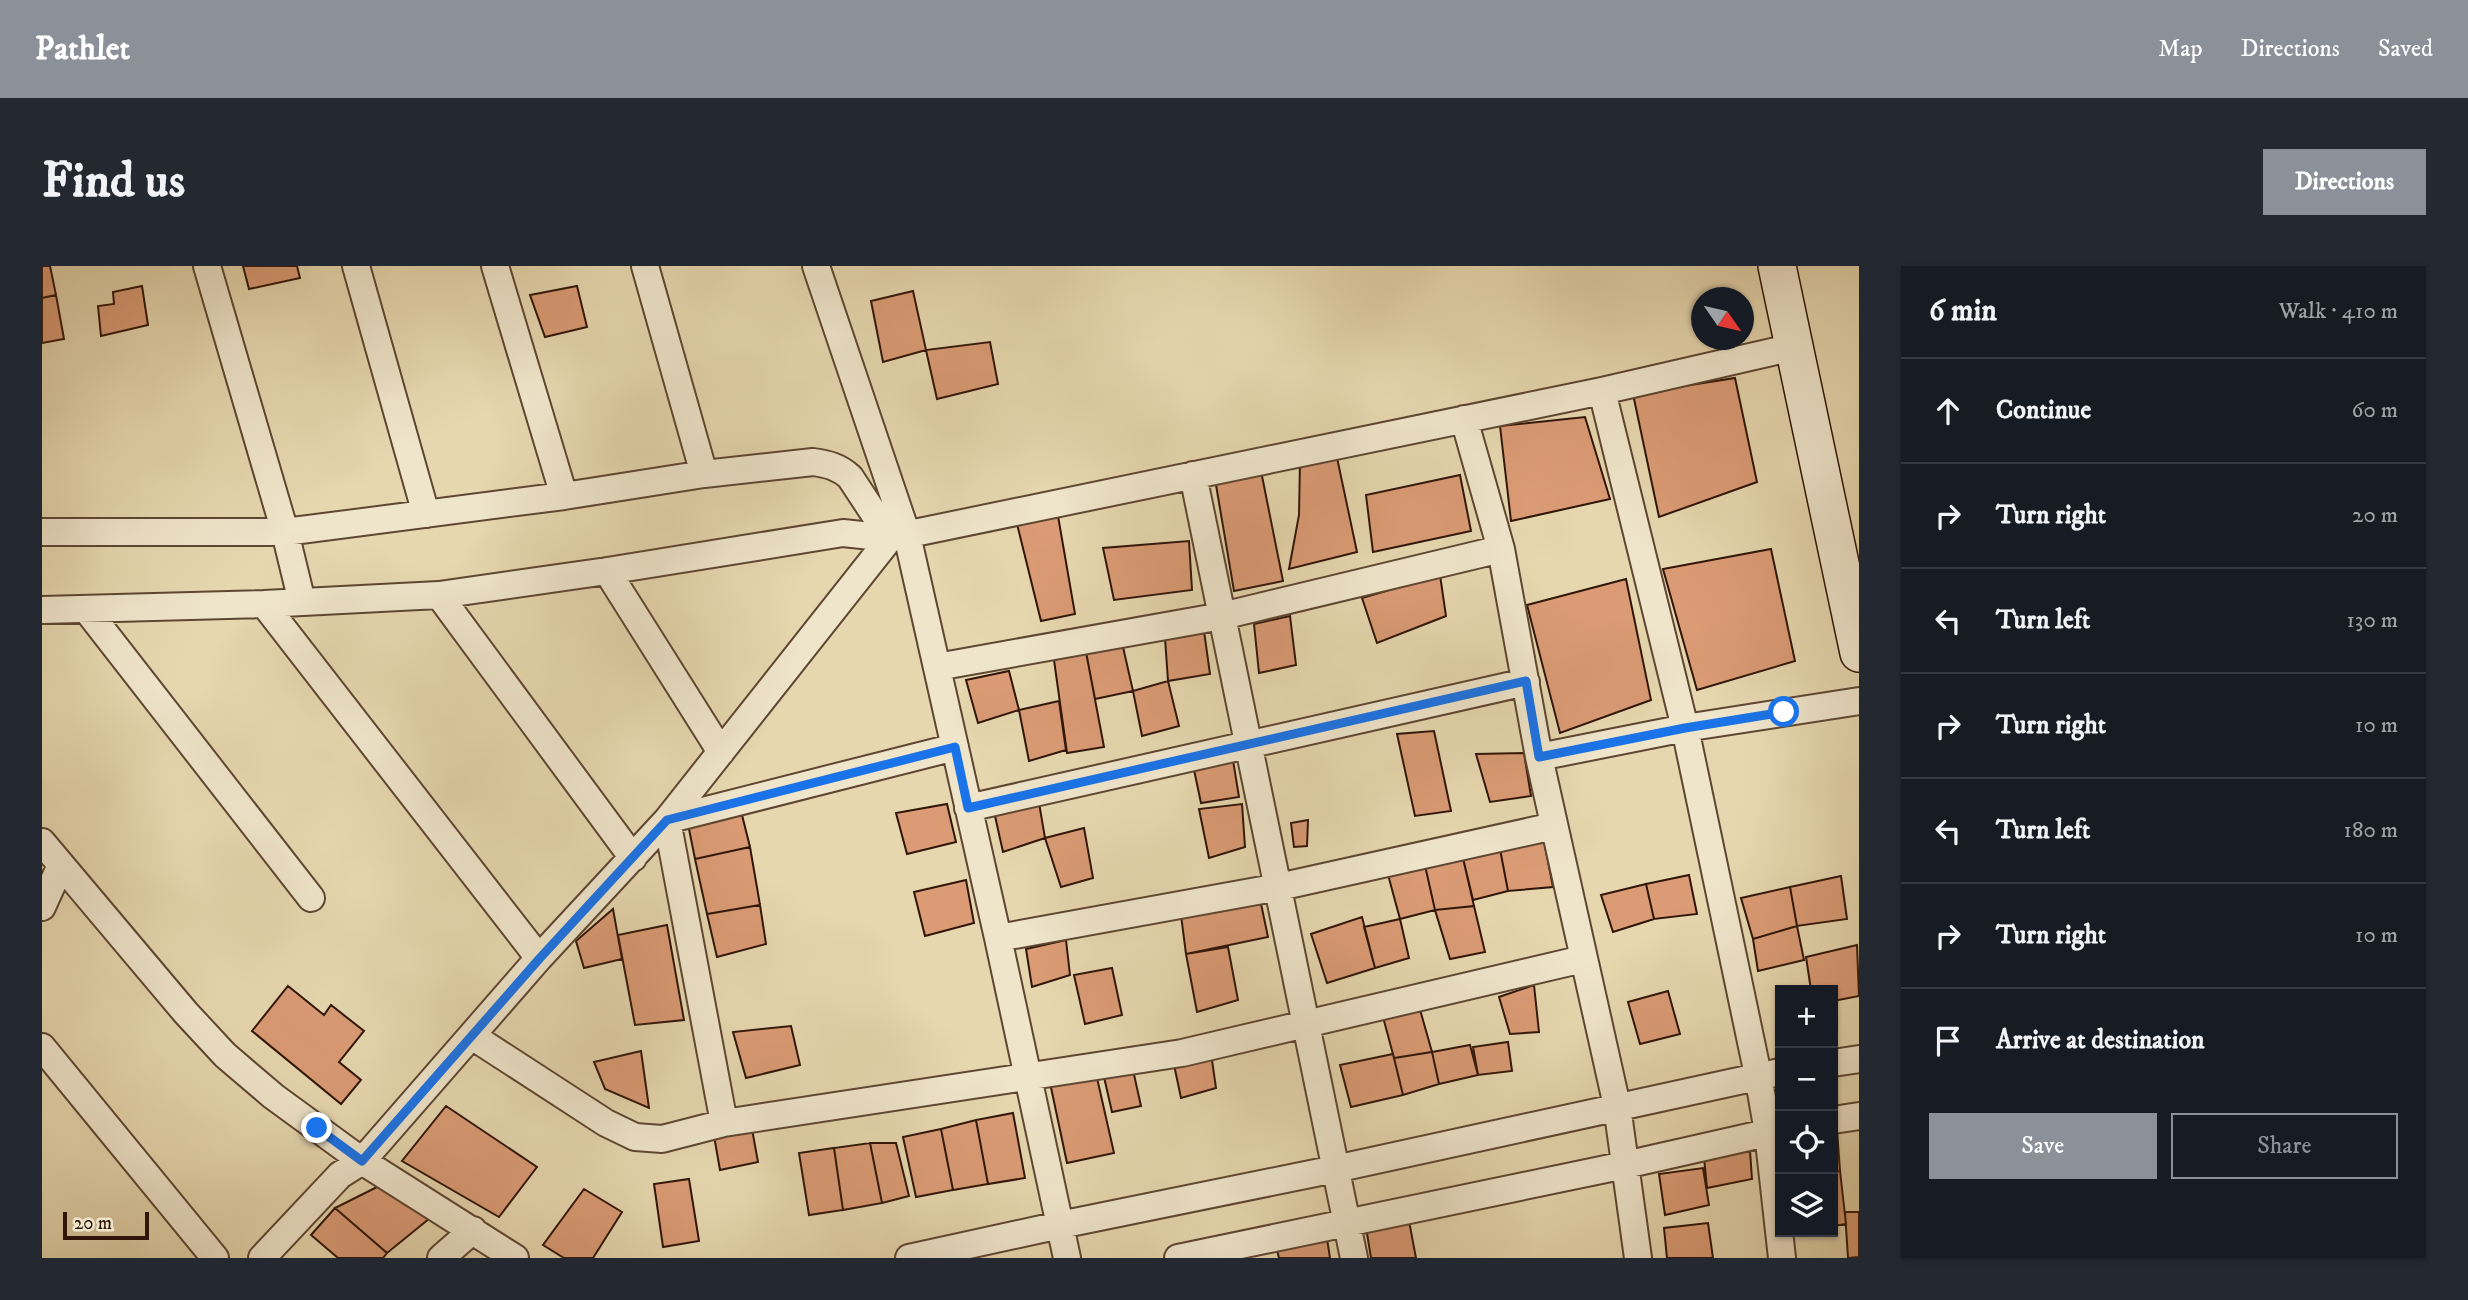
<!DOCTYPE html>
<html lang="en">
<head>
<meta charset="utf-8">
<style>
  body { margin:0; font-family:"IM FELL DW Pica",serif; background:#242831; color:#f1f3f6 }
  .controls { position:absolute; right:21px; bottom:21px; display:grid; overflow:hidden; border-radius:0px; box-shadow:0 2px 5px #0004 }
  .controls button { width:63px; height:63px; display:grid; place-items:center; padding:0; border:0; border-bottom:2px solid #363941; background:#171b24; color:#f1f3f6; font:35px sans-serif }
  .compass { position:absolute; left:1649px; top:21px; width:63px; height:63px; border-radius:50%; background:#171b24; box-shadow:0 2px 5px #0004; rotate:124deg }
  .scale { position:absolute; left:21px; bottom:18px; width:86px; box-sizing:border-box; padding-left:7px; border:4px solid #301509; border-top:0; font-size:19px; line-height:24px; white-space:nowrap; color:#301509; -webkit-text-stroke:5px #efe5cb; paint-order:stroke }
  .stop { position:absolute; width:21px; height:21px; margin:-16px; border:5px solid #1a73e8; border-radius:50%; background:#fff }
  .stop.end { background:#1a73e8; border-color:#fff; box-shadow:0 2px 7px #0008 }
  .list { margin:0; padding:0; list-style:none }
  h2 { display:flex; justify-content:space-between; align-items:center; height:91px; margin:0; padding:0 28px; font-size:30px }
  h2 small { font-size:23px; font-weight:400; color:#9ea1a6 }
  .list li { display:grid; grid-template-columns:46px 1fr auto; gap:21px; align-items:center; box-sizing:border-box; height:105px; padding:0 28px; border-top:2px solid #363941 }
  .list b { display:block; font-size:26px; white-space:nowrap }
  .list em { font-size:23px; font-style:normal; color:#9ea1a6 }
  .actions { display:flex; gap:14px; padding:21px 28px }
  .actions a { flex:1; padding:16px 0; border:2px solid #8c9099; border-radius:0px; text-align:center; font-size:24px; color:#8c9099 }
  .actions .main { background:#8c9099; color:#fff }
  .icon { flex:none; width:38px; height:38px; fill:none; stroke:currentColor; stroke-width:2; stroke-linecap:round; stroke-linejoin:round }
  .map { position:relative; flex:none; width:1817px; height:992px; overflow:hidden; border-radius:0px }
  header { display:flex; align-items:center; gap:42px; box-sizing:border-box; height:98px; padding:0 35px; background:#8c9099; color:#fff }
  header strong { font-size:33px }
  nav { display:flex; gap:38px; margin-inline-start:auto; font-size:24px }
  .intro { display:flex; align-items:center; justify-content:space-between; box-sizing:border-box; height:168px; padding:0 42px }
  h1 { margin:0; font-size:49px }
  .button { padding:18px 32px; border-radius:0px; background:#8c9099; color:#fff; font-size:24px; font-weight:700 }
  main { display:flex; gap:42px; padding:0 42px }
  aside { flex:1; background:#171b24; border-radius:0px; box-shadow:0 2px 5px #0004 }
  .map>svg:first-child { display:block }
  .building { fill:#da9b75; stroke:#301509; stroke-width:2 }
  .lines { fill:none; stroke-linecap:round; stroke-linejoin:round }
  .street-casing { stroke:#5e4632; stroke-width:30 }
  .secondary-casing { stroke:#301509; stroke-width:40 }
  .street { stroke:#efe5cb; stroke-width:26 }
  .secondary { stroke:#efe5cb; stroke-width:37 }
  .route { stroke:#1a73e8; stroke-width:9 }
</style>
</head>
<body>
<header>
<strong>Pathlet</strong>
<nav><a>Map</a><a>Directions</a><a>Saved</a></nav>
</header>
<div class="intro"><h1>Find us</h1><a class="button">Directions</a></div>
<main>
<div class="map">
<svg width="1817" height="992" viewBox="0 0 1817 992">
  <rect width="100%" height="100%" fill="#e6d7af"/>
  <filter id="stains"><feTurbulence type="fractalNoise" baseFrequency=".00286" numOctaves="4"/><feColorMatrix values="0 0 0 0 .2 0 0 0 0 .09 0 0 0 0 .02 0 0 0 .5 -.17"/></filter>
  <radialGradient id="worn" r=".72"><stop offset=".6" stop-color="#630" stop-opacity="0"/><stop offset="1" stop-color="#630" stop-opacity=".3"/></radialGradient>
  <!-- building -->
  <path class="building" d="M 0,0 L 8,0 L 14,29 L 0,32 Z
    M 201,0 L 255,0 L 258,12 L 207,23 Z
    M 100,20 L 106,59 L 59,70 L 56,40 L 72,38 L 71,26 Z
    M 535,20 L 545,61 L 503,71 L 488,29 Z
    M 871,25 L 884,84 L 841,96 L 829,35 Z
    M 14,29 L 22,73 L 0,77 L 0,32 Z
    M 948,76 L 956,118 L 895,133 L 884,84 Z
    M 1693,112 L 1715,216 L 1617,251 L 1591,128 Z
    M 1543,151 L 1568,233 L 1469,255 L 1458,160 Z
    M 1294,187 L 1315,286 L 1247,303 L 1257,249 L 1258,196 Z
    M 1219,205 L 1241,315 L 1192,325 L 1173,213 Z
    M 1418,209 L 1429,265 L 1331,286 L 1324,229 Z
    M 1016,250 L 1033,348 L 999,355 L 975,258 Z
    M 1147,275 L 1150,324 L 1072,334 L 1061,282 Z
    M 1729,283 L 1753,395 L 1655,424 L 1621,303 Z
    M 1398,309 L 1404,350 L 1335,377 L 1320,332 Z
    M 1584,313 L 1609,434 L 1518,467 L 1485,339 Z
    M 1248,350 L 1254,399 L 1217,407 L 1212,358 Z
    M 1162,365 L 1168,408 L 1126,415 L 1123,372 Z
    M 1081,381 L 1091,425 L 1053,433 L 1044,386 Z
    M 1044,386 L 1062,481 L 1025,487 L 1012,394 Z
    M 967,405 L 977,444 L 936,457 L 924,414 Z
    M 1126,415 L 1137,460 L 1100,470 L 1091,425 Z
    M 1017,435 L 1024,484 L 987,495 L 977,444 Z
    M 1392,465 L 1409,545 L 1373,550 L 1355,468 Z
    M 1482,487 L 1489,530 L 1448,536 L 1434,488 Z
    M 1190,488 L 1197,531 L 1159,537 L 1151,499 Z
    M 996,531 L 1003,572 L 961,586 L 951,541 Z
    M 905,538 L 914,576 L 865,588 L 854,547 Z
    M 1200,538 L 1203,581 L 1167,592 L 1157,543 Z
    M 698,541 L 708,581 L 653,593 L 645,553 Z
    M 1266,554 L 1265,580 L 1252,581 L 1249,557 Z
    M 1042,562 L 1051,612 L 1019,621 L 1003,572 Z
    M 1501,570 L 1511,621 L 1466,625 L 1457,578 Z
    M 1457,578 L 1466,625 L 1431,634 L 1420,588 Z
    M 708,581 L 718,639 L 665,648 L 653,593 Z
    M 1420,588 L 1432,640 L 1393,644 L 1382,595 Z
    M 1382,595 L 1393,644 L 1358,653 L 1345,605 Z
    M 1647,609 L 1655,648 L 1612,653 L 1604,618 Z
    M 1799,610 L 1805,653 L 1755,660 L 1748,621 Z
    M 924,614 L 932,657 L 883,670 L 872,626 Z
    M 1604,618 L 1612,653 L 1571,666 L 1559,629 Z
    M 1748,621 L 1755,660 L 1711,673 L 1699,632 Z
    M 1218,633 L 1226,671 L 1144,688 L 1139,649 Z
    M 718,639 L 724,678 L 675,691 L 665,648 Z
    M 1432,640 L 1443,686 L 1408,693 L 1393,644 Z
    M 571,643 L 580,693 L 542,702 L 534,675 Z
    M 1320,651 L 1333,702 L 1285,717 L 1269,668 Z
    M 1358,653 L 1367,692 L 1333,702 L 1322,661 Z
    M 625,659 L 642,754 L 593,759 L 576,669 Z
    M 1755,660 L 1762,694 L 1716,705 L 1711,673 Z
    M 1024,674 L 1028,709 L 990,721 L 984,683 Z
    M 1815,679 L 1817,730 L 1791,735 L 1791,724 L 1769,724 L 1764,691 Z
    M 1186,681 L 1196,734 L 1155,746 L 1144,688 Z
    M 1070,702 L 1080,749 L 1043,758 L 1032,709 Z
    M 1492,719 L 1497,766 L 1468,768 L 1457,731 Z
    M 246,720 L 282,749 L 289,739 L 322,765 L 297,796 L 319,814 L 299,838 L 210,765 Z
    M 1626,725 L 1638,768 L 1598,778 L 1586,736 Z
    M 1377,740 L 1390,786 L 1352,792 L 1341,751 Z
    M 749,760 L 758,799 L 704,812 L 691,766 Z
    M 1466,776 L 1470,805 L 1436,809 L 1431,781 Z
    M 1428,779 L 1436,809 L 1397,818 L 1390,786 Z
    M 599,785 L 607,842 L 563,823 L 552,796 Z
    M 1390,786 L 1397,818 L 1361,829 L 1352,792 Z
    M 1169,787 L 1174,822 L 1139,832 L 1131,794 Z
    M 1351,788 L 1361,829 L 1309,841 L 1298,799 Z
    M 1053,803 L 1072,887 L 1025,897 L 1007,812 Z
    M 1091,804 L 1099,840 L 1070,846 L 1062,811 Z
    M 404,840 L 495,901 L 457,951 L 360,895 Z
    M 971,847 L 983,912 L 946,918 L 934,854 Z
    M 934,854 L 946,918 L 911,924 L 899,863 Z
    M 710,863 L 716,896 L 678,904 L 672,870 Z
    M 899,863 L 911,924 L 874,931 L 861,871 Z
    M 1795,864 L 1798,905 L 1791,906 L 1791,865 Z
    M 828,877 L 854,877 L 867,930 L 840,937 Z
    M 828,877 L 840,937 L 801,944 L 792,882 Z
    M 792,882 L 801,944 L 767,949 L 757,887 Z
    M 1708,885 L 1710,913 L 1665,922 L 1662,891 Z
    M 1661,902 L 1667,939 L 1623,949 L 1617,908 Z
    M 1798,905 L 1804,958 L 1791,960 L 1791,906 Z
    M 647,913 L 657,975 L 621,981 L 612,918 Z
    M 341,918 L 388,952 L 345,987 L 293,942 Z
    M 542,923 L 580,946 L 551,992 L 522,992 L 501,979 Z
    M 293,942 L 345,987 L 341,992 L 296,992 L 269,969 Z
    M 1803,946 L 1817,946 L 1817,991 L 1806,992 Z
    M 1367,955 L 1374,992 L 1329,992 L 1324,961 Z
    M 1666,957 L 1671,992 L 1625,992 L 1622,962 Z
    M 1284,966 L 1288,992 L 1237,992 L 1233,977 Z"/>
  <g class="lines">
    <defs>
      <path id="street" d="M 165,0 L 243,266 L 260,336
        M 314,0 L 384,248
        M 453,0 L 522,230
        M 603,0 L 662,208
        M 774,0 L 865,269 L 956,672 L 1025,992
        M 1560,125 L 1643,462 L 1716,809 L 1726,866 L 1740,992
        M 1422,153 L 1459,283 L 1497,491 L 1575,840 L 1596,992
        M 1151,209 L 1312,992
        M 0,266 L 243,266 L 522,230 L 662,208 L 771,196 C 786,198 797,201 808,211 L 848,272
        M 565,305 L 679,486
        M 397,329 L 591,592
        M 222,338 L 497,692
        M 44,343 L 269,632
        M 0,344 L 222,338 L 397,329 L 565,305 L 801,267 L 848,272 L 1560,125 L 1752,81
        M 895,401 L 1180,350 L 1459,283
        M 1497,491 L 1643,462 L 1817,435
        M 926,542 L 1484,416
        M 0,576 L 144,747 L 183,789 L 231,830 L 320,895 L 473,992
        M 0,641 L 19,599
        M 956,672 L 1237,621 L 1512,560
        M 430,770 L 564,857 L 593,871 L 620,873 L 682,857 L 1140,787 L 1541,693
        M 0,781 L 173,992
        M 1791,797 L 1817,793
        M 1791,854 L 1817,850
        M 682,857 L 625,554 L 913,481
        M 220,992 L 298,909 L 320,895 L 497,692 L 625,554 L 848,272
        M 399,992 L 431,964
        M 867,992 L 1018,959 L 1293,903 L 1738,806
        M 1136,992 L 1583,899 L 1738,864"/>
      <path id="secondary" d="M 1735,0 L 1817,387"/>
    </defs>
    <!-- street casing -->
    <use href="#street" class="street-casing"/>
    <!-- secondary casing -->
    <use href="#secondary" class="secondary-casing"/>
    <!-- street -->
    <use href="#street" class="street"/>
    <!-- secondary -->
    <use href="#secondary" class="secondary"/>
  </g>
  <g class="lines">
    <!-- route -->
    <path class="route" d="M 275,862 L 320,895 L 498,692 L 625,554 L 913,481 L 926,542 L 1484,415 L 1497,491 L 1643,462 L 1742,446"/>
  </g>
  <rect width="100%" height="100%" filter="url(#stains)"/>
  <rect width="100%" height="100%" fill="url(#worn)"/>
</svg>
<div class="controls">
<button>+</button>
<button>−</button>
<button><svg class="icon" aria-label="locate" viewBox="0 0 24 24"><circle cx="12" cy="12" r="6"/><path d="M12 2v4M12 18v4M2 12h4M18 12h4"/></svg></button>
<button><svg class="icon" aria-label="layers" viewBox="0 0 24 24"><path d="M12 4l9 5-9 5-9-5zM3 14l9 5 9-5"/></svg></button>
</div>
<svg class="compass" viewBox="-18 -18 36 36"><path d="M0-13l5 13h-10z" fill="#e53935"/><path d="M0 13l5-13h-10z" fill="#9ea1a6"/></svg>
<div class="scale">20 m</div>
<div class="stop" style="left:1742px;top:446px"></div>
<div class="stop end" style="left:275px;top:862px"></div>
</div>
<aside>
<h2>6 min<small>Walk · 410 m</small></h2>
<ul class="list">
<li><svg class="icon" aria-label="ahead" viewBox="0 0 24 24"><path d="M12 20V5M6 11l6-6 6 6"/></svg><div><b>Continue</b></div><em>60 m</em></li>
<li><svg class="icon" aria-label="right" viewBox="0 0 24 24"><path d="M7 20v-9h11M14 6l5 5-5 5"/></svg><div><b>Turn right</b></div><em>20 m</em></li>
<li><svg class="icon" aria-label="left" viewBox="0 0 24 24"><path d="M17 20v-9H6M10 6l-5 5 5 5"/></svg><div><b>Turn left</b></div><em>130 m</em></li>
<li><svg class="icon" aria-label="right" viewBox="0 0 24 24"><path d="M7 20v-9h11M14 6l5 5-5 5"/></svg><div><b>Turn right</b></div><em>10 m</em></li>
<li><svg class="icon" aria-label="left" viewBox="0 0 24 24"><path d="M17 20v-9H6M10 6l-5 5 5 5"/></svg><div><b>Turn left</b></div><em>180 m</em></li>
<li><svg class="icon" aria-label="right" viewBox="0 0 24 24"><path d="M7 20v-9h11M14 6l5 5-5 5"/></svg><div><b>Turn right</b></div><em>10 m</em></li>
<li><svg class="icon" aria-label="arrive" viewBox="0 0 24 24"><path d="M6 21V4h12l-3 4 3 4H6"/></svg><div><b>Arrive at destination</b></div></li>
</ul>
<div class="actions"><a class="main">Save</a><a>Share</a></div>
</aside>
</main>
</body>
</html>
